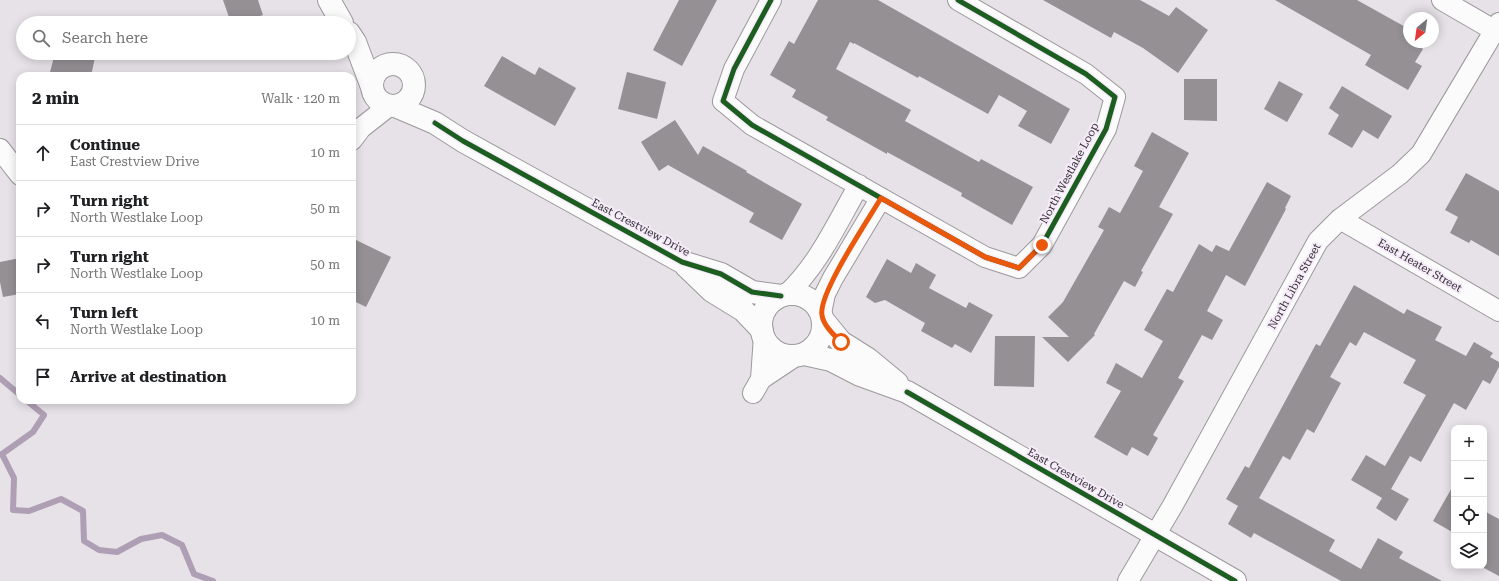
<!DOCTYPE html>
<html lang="en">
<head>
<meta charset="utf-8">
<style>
  body { margin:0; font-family:"Roboto Serif",serif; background:#f2f2f2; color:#202124 }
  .controls { position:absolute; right:12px; bottom:12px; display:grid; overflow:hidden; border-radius:8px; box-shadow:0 2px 10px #0003 }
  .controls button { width:36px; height:36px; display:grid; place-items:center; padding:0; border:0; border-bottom:1px solid #e0e0e0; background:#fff; color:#202124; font:20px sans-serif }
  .compass { position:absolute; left:1403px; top:12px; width:36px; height:36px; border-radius:50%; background:#fff; box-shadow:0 2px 10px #0003; rotate:209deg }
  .stop { position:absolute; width:12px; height:12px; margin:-9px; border:3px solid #ea580c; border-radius:50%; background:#fff }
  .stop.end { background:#ea580c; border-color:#fff; box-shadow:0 1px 4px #0008 }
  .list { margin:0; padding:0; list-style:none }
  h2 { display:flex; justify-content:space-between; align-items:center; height:52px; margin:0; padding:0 16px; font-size:17px }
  h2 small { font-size:13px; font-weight:400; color:#757577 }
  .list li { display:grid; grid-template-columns:26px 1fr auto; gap:12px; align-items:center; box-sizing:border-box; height:56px; padding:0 16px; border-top:1px solid #e0e0e0 }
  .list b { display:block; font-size:15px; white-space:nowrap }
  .list p { margin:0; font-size:13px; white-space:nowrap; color:#757577 }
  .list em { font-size:13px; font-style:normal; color:#757577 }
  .icon { flex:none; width:22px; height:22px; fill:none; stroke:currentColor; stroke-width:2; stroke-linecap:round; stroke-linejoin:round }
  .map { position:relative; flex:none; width:1499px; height:581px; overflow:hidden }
  .search { position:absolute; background:#fff; box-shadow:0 2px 10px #0003; left:16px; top:16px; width:340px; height:44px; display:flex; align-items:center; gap:10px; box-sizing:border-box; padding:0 14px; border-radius:22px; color:#757577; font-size:15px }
  .panel { position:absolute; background:#fff; box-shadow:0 2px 10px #0003; left:16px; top:72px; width:340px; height:332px; border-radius:12px }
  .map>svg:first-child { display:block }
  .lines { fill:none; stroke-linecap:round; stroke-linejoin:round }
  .stream { stroke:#af9fb4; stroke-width:6 }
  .building { fill:#949094 }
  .minor-casing { stroke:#9c989c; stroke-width:22 }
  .tertiary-casing { stroke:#9c989c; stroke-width:24 }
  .minor { stroke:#fbfbfc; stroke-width:20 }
  .tertiary { stroke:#fbfbfc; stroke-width:22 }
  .cycleway-casing { stroke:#f6ebf9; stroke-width:8 }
  .cycleway { stroke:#1b5e20; stroke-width:5 }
  .route { stroke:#ea580c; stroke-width:5 }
  .labels { text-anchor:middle; stroke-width:4; stroke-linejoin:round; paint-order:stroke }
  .street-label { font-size:11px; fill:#332f34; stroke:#f6ebf9 }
</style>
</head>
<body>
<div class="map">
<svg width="1499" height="581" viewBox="0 0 1499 581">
  <rect width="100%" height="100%" fill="#e7e2e8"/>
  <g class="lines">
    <!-- stream -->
    <path class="stream" d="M 0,378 L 20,395
      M 26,400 L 44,415 L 33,432 L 2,454 L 14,478 L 13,510 L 29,511 L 61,499 L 83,511 L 84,541 L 99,550 L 117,552 L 141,539 L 162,535 L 182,545 L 194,574 L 213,581"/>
  </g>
  <!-- building -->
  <path class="building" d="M 223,0 L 258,0 L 263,15 L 238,23 L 231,23 Z
    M 679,0 L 717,0 L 682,66 L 653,50 Z
    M 818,0 L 878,0 L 1070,109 L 1051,144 L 1018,126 L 1027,111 L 999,95 L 988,114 L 919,76 L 918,78 L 854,43 L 854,44 L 850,42 L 836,69 L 911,110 L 905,121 L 979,162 L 981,159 L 1033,187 L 1012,225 L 961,196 L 962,193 L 887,152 L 887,154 L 826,120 L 828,117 L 792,97 L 796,90 L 770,75 L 789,41 L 794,44 Z
    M 1043,0 L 1140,0 L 1169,16 L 1176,7 L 1208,30 L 1178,73 L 1143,48 L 1114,32 L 1111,38 Z
    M 1275,0 L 1357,0 L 1409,29 L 1409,42 L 1412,42 L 1423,49 L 1415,62 L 1422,66 L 1408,90 L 1365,65 L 1371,55 Z
    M 55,53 L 96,53 L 91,76 L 49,76 Z
    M 502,56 L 535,75 L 539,67 L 576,88 L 555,126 L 484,86 Z
    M 627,72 L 666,82 L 657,119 L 618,109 Z
    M 1184,79 L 1217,79 L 1217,121 L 1184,120 Z
    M 1279,81 L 1303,94 L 1287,122 L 1264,109 Z
    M 1342,86 L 1392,116 L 1378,139 L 1363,130 L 1352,148 L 1328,134 L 1339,115 L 1329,108 Z
    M 675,120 L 698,155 L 703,146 L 747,171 L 746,172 L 802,204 L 782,240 L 749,222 L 754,213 L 668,165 L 659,171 L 641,142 Z
    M 1152,132 L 1189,153 L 1159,207 L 1173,214 L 1141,271 L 1143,272 L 1135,287 L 1124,281 L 1094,334 L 1095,335 L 1068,362 L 1042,337 L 1069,337 L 1048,317 L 1063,302 L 1104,230 L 1098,227 L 1109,207 L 1120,213 L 1143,171 L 1134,166 Z
    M 1466,173 L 1499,191 L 1499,256 L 1471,240 L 1469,243 L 1450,233 L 1458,217 L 1445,210 Z
    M 1267,182 L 1291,196 L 1285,208 L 1286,209 L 1245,286 L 1226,275 L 1207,311 L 1223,320 L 1212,340 L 1202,335 L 1178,378 L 1184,381 L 1153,435 L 1158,438 L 1148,456 L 1132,447 L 1127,456 L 1094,437 L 1121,391 L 1106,383 L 1116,363 L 1142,378 L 1163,341 L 1144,330 L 1167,289 L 1173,292 L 1199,244 L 1212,252 L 1216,245 L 1229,251 Z
    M 352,238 L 391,257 L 366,307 L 352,300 Z
    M 20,258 L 20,294 L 3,297 L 0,282 L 0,262 Z
    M 887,259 L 911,273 L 916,263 L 936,275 L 929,288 L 966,308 L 969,302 L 993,315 L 971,353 L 955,344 L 952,348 L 921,331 L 925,323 L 885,300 L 875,303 L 866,297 Z
    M 1354,285 L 1404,314 L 1407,309 L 1442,327 L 1435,340 L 1466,356 L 1474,342 L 1493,353 L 1490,357 L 1499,362 L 1499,367 L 1490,384 L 1483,380 L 1466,410 L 1454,403 L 1421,462 L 1410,456 L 1391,489 L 1409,499 L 1396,521 L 1376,508 L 1382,498 L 1351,480 L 1366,455 L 1385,466 L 1426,395 L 1403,383 L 1416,360 L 1364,332 L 1356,346 L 1350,342 L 1330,377 L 1341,383 L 1314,433 L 1307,429 L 1290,460 L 1283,456 L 1259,498 L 1335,540 L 1329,551 L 1361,569 L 1378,538 L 1403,552 L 1399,558 L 1442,581 L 1341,581 L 1254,533 L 1251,538 L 1228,524 L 1238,506 L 1226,499 L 1245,466 L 1249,468 L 1316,344 L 1320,346 Z
    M 995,336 L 1035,336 L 1034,387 L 994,386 Z
    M 1454,484 L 1454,533 L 1433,521 Z
    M 1484,511 L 1499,519 L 1499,576 L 1484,568 Z"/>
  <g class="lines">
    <defs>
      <path id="minor" d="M 771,0 L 734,69 L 723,101 L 752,125 L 985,257 L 1019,268 L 1042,245 L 1106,129 L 1115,97 L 1086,74 L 958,0
        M 1442,0 L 1499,33
        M 352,140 L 361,128 L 389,106
        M 0,149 L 20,175
        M 1340,219 L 1499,311
        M 787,294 C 819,264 837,223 859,185
        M 821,313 L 825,294 L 833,278 L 881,198
        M 761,379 L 797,355
        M 753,393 L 761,379 L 764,336
        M 1128,581 L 1173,505 L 1318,241 L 1340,219 L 1400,174 L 1421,154 L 1499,23"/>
      <path id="tertiary" d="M 329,0 L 342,23
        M 349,33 L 355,42 L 372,87
        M372 85a21 21 0 1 1 42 0a21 21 0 1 1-42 0Z
        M 395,106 L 435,123 L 463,141 L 682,262 L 721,274 L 752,292 L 781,296
        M 686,266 L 712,291 L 743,310 L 762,330
        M761 325a31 31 0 1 1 62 0a31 31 0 1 1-62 0Z
        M 823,320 L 841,342 L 868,359 L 897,383
        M 804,354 L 831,360 L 860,375 L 907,392 L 1235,581"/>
    </defs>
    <!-- minor casing -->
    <use href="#minor" class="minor-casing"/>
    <!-- tertiary casing -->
    <use href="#tertiary" class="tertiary-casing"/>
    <!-- minor -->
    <use href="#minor" class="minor"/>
    <!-- tertiary -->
    <use href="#tertiary" class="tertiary"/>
    <defs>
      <path id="cycleway" d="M 771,0 L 734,69 L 723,101 L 752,125 L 985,257 L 1019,268 L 1042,245 L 1106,129 L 1115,97 L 1086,74 L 958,0
        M 435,123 L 463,141 L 682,262 L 721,274 L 752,292 L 781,296
        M 907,392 L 1235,581"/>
    </defs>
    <!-- cycleway casing -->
    <use href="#cycleway" class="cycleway-casing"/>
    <!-- cycleway -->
    <use href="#cycleway" class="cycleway"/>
  </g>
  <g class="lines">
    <!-- route -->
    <path class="route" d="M 841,342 C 834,335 823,325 822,315 C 818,294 868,220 881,198 L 985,257 L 1019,268 L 1042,245"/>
  </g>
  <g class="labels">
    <!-- street labels -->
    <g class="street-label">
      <text transform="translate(1069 173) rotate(-62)" y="4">North Westlake Loop</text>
      <text transform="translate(641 227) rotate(28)" y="4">East Crestview Drive</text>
      <text transform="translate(1420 265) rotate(30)" y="4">East Heater Street</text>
      <text transform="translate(1294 286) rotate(-61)" y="4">North Libra Street</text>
      <text transform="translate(1076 478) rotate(30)" y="4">East Crestview Drive</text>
    </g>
  </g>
</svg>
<div class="controls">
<button>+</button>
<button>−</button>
<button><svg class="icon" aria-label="locate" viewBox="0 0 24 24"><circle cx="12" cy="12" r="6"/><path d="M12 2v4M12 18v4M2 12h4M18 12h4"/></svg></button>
<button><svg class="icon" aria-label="layers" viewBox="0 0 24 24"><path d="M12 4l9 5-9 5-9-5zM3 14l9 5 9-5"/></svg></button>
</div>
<svg class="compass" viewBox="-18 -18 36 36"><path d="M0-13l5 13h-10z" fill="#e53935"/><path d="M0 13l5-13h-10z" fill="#757577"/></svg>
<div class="stop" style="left:841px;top:342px"></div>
<div class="stop end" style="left:1042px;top:245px"></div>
<div class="search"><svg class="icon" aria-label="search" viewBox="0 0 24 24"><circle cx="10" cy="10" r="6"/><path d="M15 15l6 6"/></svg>Search here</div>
<section class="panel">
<h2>2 min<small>Walk · 120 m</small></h2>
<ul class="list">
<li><svg class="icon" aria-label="ahead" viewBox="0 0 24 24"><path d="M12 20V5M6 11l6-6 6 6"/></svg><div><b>Continue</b><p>East Crestview Drive</p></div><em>10 m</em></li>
<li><svg class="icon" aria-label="right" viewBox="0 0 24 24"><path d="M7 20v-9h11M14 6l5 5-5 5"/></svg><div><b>Turn right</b><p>North Westlake Loop</p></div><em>50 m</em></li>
<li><svg class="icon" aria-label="right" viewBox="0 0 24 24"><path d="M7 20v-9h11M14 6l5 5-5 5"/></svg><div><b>Turn right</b><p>North Westlake Loop</p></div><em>50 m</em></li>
<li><svg class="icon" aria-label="left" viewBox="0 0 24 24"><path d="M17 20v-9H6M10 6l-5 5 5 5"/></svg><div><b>Turn left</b><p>North Westlake Loop</p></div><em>10 m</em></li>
<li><svg class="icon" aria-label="arrive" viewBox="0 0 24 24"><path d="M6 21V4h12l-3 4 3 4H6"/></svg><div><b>Arrive at destination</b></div></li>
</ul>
</section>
</div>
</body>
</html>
